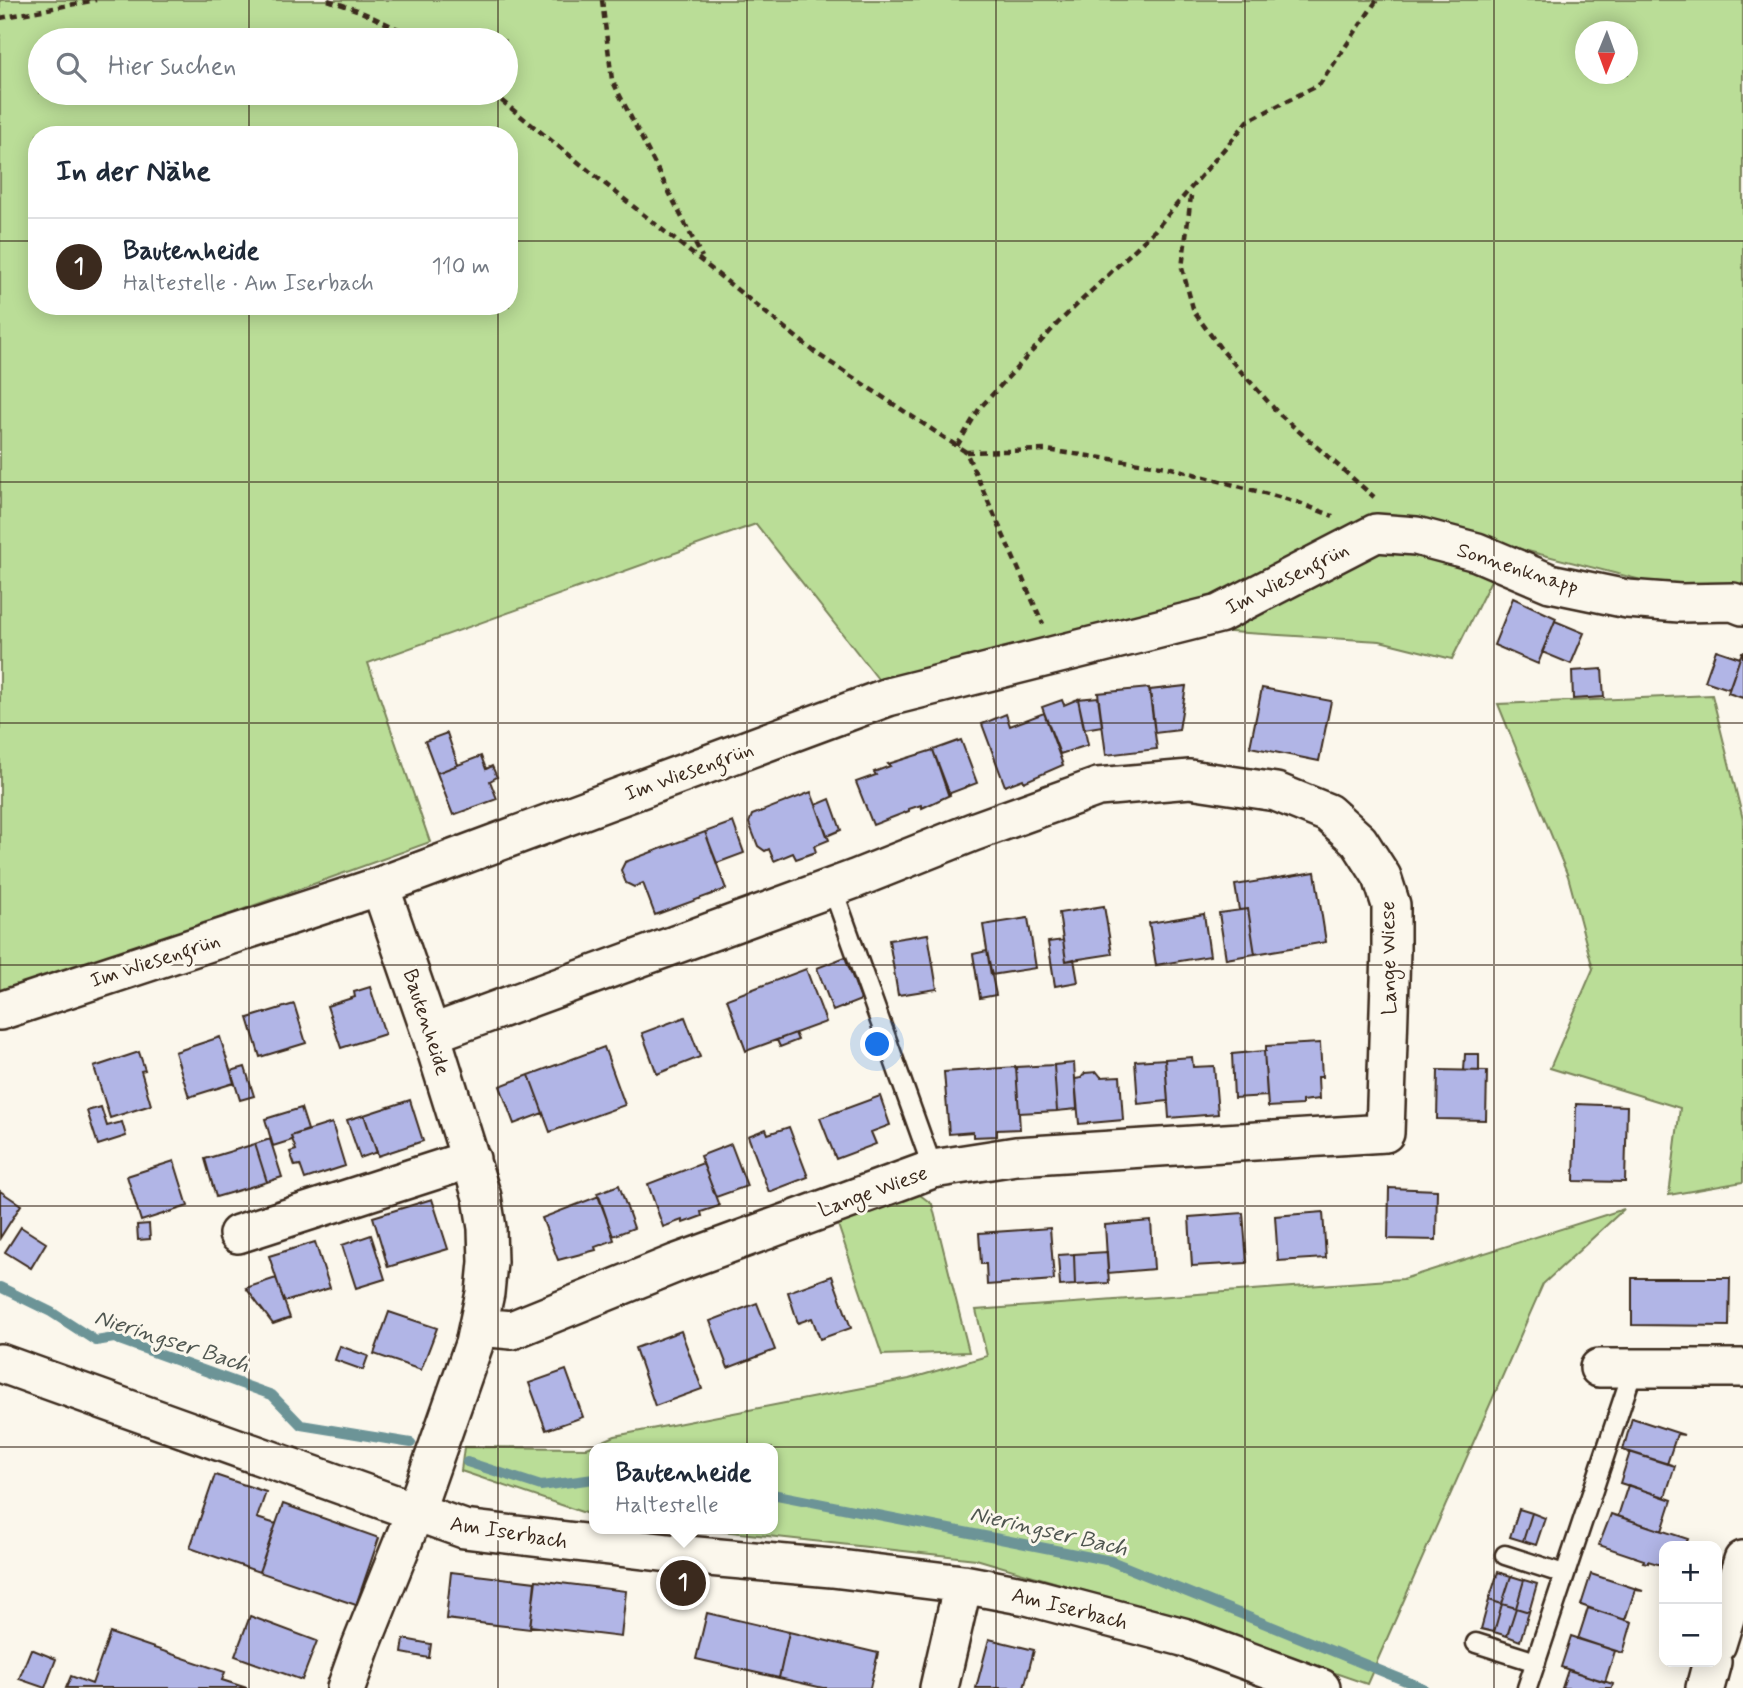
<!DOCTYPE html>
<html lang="de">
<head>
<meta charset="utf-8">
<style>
  body { margin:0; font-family:Mynerve,sans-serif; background:#f2f2f3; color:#1f2937 }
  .controls { position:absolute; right:21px; bottom:21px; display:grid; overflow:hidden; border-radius:14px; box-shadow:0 4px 18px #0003 }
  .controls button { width:63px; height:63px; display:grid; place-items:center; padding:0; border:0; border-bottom:2px solid #e0e1e3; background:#fff; color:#1f2937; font:35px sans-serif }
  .compass { position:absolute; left:1575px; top:21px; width:63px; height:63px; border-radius:50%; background:#fff; box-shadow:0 4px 18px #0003; rotate:181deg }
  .you { position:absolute; left:878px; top:1045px; width:24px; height:24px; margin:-18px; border:5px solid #fff; border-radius:50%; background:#1a73e8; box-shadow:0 0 0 10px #1a73e833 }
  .badge { display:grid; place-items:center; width:46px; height:46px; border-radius:50%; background:#3b2a1e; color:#fff; font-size:23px; font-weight:700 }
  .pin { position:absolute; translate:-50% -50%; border:4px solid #fff; box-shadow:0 2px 7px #0006 }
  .popup { position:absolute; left:589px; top:1443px; width:189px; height:91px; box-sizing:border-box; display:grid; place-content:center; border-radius:14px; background:#fff; filter:drop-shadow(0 2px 5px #0005); font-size:23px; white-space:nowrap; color:#747a83 }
  .popup b { font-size:26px; color:#1f2937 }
  .popup::after { content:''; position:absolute; left:50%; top:100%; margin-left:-14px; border:14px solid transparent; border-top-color:#fff }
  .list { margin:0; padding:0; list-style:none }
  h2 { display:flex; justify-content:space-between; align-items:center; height:91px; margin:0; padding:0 28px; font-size:30px }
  h2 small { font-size:23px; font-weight:400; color:#747a83 }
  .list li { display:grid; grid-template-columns:46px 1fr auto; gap:21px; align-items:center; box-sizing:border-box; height:98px; padding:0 28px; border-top:2px solid #e0e1e3 }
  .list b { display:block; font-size:26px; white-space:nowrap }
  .list p { margin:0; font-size:23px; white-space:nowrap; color:#747a83 }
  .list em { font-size:23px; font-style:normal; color:#747a83 }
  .icon { flex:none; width:38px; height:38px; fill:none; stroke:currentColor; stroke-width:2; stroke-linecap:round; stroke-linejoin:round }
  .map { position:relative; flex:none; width:1743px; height:1688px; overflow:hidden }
  .search { position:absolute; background:#fff; box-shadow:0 4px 18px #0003; left:28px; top:28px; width:490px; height:77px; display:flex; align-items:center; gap:18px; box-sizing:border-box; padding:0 24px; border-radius:38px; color:#747a83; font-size:26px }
  .panel { position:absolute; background:#fff; box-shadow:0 4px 18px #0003; left:28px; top:126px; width:490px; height:189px; border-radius:28px }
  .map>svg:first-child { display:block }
  .green { fill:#badd97; stroke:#7a845a; stroke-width:2; fill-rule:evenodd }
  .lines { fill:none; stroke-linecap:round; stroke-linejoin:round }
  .stream { stroke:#6c9497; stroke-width:10 }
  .building { fill:#b1b5e6; stroke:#3b2a1e; stroke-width:2 }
  .service-casing { stroke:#3b2a1e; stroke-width:23 }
  .minor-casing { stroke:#3b2a1e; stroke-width:42 }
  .path { stroke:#3b2a1e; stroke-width:4.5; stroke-dasharray:7 5; stroke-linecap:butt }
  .service { stroke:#fbf7ec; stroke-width:18 }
  .minor { stroke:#fbf7ec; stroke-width:37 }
  .grid { fill:none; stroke:#3b2a1e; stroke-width:2; stroke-opacity:0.55 }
  .labels { text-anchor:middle; stroke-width:6; stroke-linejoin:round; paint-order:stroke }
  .street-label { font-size:21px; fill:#3b2a1e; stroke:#fbf7ec }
  .water-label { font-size:23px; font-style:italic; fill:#4f5650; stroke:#fbf7ec }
</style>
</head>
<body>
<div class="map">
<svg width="1743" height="1688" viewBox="0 0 1743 1688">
  <rect width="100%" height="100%" fill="#fbf7ec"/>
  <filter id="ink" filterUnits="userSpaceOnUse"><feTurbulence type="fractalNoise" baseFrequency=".0143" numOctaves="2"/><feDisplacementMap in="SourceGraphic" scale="14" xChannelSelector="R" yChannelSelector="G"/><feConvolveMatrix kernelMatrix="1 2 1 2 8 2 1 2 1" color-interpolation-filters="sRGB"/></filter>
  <g filter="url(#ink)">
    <!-- green -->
    <path class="green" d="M 0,0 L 1743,0 L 1743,606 L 1508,546 L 1452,659 L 1380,641 L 1180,629 L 889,693 L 756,524 L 368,663 L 430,842 L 0,997 ZM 1586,32 L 1628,32 L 1628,74 L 1586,74 ZM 40,40 L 506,40 L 506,93 L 40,93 ZM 37,135 L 509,135 L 509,306 L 37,306 Z
      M 1712,695 L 1743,819 L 1743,1182 L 1669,1195 L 1680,1108 L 1550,1068 L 1593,969 L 1568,876 L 1498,704 Z
      M 916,1192 L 932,1204 L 969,1352 L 882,1355 L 836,1219 Z
      M 1624,1209 L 1543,1284 L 1367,1684 L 1173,1617 L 976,1559 L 703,1529 L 772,1529 L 772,1448 L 594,1448 L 594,1516 L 461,1471 L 464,1447 L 587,1448 L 615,1436 L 909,1379 L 987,1356 L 976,1310 L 1403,1279 Z"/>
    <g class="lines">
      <!-- stream -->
      <path class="stream" d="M 0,1287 L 51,1312 L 96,1341 L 114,1338 L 272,1395 L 301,1425 L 411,1443
        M 467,1462 L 541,1486 L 594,1479
        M 772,1494 L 1111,1561 L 1423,1688"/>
    </g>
    <!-- building -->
    <path class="building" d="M 1513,598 L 1556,618 L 1538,664 L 1494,645 Z
      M 1555,621 L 1584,633 L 1571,664 L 1542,652 Z
      M 1716,650 L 1740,658 L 1729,689 L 1705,681 Z
      M 1742,652 L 1743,652 L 1743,698 L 1728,693 Z
      M 1602,669 L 1604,697 L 1573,699 L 1572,671 Z
      M 1186,686 L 1179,730 L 1155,733 L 1150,690 Z
      M 1149,688 L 1157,749 L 1106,755 L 1098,693 Z
      M 1262,688 L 1331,701 L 1319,761 L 1250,747 Z
      M 1098,697 L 1102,726 L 1084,729 L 1078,699 Z
      M 1078,699 L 1088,745 L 1060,754 L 1042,707 L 1062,700 L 1064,705 Z
      M 1044,713 L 1063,765 L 1024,782 L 1023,779 L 1005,786 L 982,724 L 1006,714 L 1010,726 Z
      M 447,733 L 458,765 L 437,773 L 425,741 Z
      M 961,740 L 977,783 L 948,794 L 933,750 Z
      M 933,750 L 950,795 L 922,808 L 921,805 L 909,809 L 909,811 L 873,825 L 856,782 L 876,775 L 874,772 L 890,766 L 888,764 Z
      M 481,756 L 486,769 L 492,766 L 497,777 L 490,781 L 497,799 L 453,815 L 437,773 Z
      M 811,792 L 829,840 L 814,846 L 816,852 L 796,859 L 793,853 L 774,861 L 769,849 L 765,851 L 758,846 L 749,823 L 752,815 Z
      M 830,799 L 841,830 L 827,836 L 816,805 Z
      M 733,822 L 744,853 L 717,863 L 705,832 Z
      M 705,832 L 726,889 L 655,915 L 643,883 L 634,887 L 626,883 L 621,870 L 625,862 Z
      M 1315,872 L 1326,942 L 1255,954 L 1248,909 L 1239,910 L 1235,885 Z
      M 1104,906 L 1112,954 L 1066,961 L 1059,913 Z
      M 1248,909 L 1255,954 L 1226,959 L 1219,913 Z
      M 1204,914 L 1210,956 L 1156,965 L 1149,923 Z
      M 1028,918 L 1036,968 L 991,975 L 983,925 Z
      M 928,934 L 937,989 L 898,995 L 889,940 Z
      M 1063,940 L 1066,961 L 1074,959 L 1078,982 L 1055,986 L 1048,942 Z
      M 987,951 L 996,995 L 980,998 L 973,954 Z
      M 845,957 L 861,1000 L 833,1011 L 817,968 Z
      M 806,969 L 826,1022 L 746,1051 L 727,999 Z
      M 370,987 L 385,1034 L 341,1048 L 327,1006 L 355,997 L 354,992 Z
      M 294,1004 L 306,1043 L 260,1057 L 248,1018 Z
      M 685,1017 L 700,1057 L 657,1074 L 642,1033 Z
      M 795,1033 L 798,1040 L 780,1047 L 777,1040 Z
      M 220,1037 L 234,1083 L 189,1097 L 175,1052 Z
      M 1320,1043 L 1322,1077 L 1318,1077 L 1319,1099 L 1302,1101 L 1302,1105 L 1268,1107 L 1264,1051 L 1266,1051 L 1266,1046 Z
      M 604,1047 L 625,1105 L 550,1132 L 529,1075 Z
      M 1264,1051 L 1267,1096 L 1234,1098 L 1232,1054 Z
      M 139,1052 L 145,1070 L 141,1071 L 151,1105 L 110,1118 L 94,1067 Z
      M 1465,1054 L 1479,1054 L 1479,1071 L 1464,1071 Z
      M 1192,1057 L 1193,1067 L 1214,1066 L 1218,1114 L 1169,1118 L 1165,1059 Z
      M 1165,1059 L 1168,1101 L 1138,1104 L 1135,1061 Z
      M 1074,1063 L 1077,1109 L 1057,1111 L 1054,1065 Z
      M 1054,1065 L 1057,1111 L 1019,1113 L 1016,1067 Z
      M 245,1067 L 254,1096 L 240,1100 L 231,1071 Z
      M 1016,1067 L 1020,1129 L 997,1130 L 997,1136 L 973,1137 L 973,1132 L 949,1134 L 944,1072 Z
      M 1438,1070 L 1487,1071 L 1486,1120 L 1437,1119 Z
      M 1097,1072 L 1101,1077 L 1120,1076 L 1123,1120 L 1079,1124 L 1075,1079 L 1081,1078 L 1085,1073 Z
      M 529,1075 L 543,1113 L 514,1124 L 500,1086 Z
      M 880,1096 L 890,1125 L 871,1132 L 876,1144 L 836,1159 L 820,1118 Z
      M 410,1100 L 423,1141 L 378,1156 L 364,1115 Z
      M 1576,1104 L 1627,1106 L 1625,1182 L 1574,1181 Z
      M 101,1107 L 107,1126 L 122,1122 L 126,1136 L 98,1145 L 87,1111 Z
      M 301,1108 L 308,1130 L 291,1136 L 292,1140 L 273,1146 L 265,1119 Z
      M 364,1115 L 377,1152 L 360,1158 L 347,1120 Z
      M 332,1123 L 345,1166 L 305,1179 L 300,1165 L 295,1166 L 290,1152 L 296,1150 L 291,1136 Z
      M 789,1127 L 808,1177 L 769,1192 L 748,1136 L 766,1129 L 768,1134 Z
      M 270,1139 L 282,1177 L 267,1182 L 255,1144 Z
      M 255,1144 L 267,1182 L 216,1197 L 205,1159 Z
      M 731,1144 L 747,1186 L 716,1197 L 700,1156 Z
      M 174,1161 L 188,1206 L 141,1221 L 127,1176 Z
      M 703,1163 L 719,1206 L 701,1212 L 702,1216 L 683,1223 L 682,1220 L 663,1227 L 648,1184 Z
      M 619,1185 L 634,1228 L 613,1236 L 597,1193 Z
      M 1389,1188 L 1437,1190 L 1436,1240 L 1388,1239 Z
      M 0,1191 L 21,1205 L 0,1238 Z
      M 599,1196 L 614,1240 L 595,1247 L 596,1250 L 558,1260 L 542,1218 Z
      M 432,1199 L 448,1249 L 388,1267 L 373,1217 Z
      M 1323,1212 L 1326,1258 L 1278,1261 L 1275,1216 Z
      M 1243,1213 L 1247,1263 L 1192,1266 L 1189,1217 Z
      M 1151,1221 L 1154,1269 L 1108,1273 L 1105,1225 Z
      M 149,1224 L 150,1239 L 138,1240 L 137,1225 Z
      M 21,1227 L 46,1243 L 31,1268 L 5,1252 Z
      M 1050,1228 L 1054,1280 L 987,1285 L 986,1264 L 981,1264 L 979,1233 Z
      M 371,1235 L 385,1279 L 356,1288 L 342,1245 Z
      M 315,1242 L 330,1288 L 284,1302 L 269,1256 Z
      M 1107,1252 L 1109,1283 L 1075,1285 L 1074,1254 Z
      M 1074,1254 L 1075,1285 L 1060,1286 L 1058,1255 Z
      M 832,1276 L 851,1328 L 820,1339 L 812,1318 L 798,1323 L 788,1292 Z
      M 276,1278 L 290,1318 L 273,1324 L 246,1288 Z
      M 1632,1278 L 1730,1278 L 1729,1326 L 1632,1325 Z
      M 757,1303 L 775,1350 L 728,1368 L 710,1321 Z
      M 389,1312 L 437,1328 L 421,1370 L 374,1354 Z
      M 681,1331 L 702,1389 L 655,1406 L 635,1348 Z
      M 340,1346 L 368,1356 L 363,1370 L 335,1360 Z
      M 566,1370 L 583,1417 L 546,1430 L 529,1383 Z
      M 1632,1418 L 1684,1435 L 1677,1434 L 1667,1464 L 1623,1450 Z
      M 1630,1452 L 1675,1466 L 1665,1497 L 1620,1483 Z
      M 215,1475 L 266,1492 L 257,1518 L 276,1524 L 259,1572 L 190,1548 Z
      M 1628,1485 L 1672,1500 L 1662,1531 L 1618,1516 Z
      M 283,1504 L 379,1538 L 356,1605 L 259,1572 Z
      M 1519,1509 L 1532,1513 L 1523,1541 L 1510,1537 Z
      M 1532,1513 L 1545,1518 L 1536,1545 L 1523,1541 Z
      M 1611,1514 L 1688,1539 L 1685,1546 L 1676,1543 L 1674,1546 L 1664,1546 L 1664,1566 L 1648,1561 L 1648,1563 L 1643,1562 L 1644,1560 L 1599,1545 Z
      M 451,1572 L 535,1582 L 530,1629 L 446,1619 Z
      M 1498,1572 L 1511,1576 L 1502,1604 L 1489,1600 Z
      M 1591,1574 L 1643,1591 L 1635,1590 L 1625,1620 L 1581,1605 Z
      M 1511,1576 L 1524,1580 L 1516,1608 L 1502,1604 Z
      M 536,1580 L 626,1591 L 621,1637 L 530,1626 Z
      M 1524,1580 L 1537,1584 L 1529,1612 L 1516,1608 Z
      M 1489,1600 L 1502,1604 L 1494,1632 L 1481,1629 Z
      M 1502,1604 L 1516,1608 L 1507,1636 L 1494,1632 Z
      M 1516,1608 L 1529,1612 L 1520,1641 L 1507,1636 Z
      M 1588,1608 L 1632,1622 L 1623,1653 L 1578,1639 Z
      M 707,1613 L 789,1632 L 779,1678 L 696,1659 Z
      M 250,1616 L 317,1641 L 302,1680 L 235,1656 Z
      M 789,1632 L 878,1653 L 870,1688 L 823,1688 L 779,1678 Z
      M 110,1633 L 225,1672 L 222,1680 L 247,1688 L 66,1688 L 71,1676 L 92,1684 Z
      M 1571,1636 L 1615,1651 L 1605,1682 L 1561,1667 Z
      M 404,1639 L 431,1644 L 429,1658 L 402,1653 Z
      M 989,1639 L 1034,1650 L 1024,1688 L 976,1688 Z
      M 31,1649 L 56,1659 L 45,1688 L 19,1679 Z
      M 1568,1670 L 1613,1684 L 1612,1688 L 1562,1688 Z"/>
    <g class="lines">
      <defs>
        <path id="service" d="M 832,887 L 933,1169
          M 1505,1555 L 1564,1574
          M 1476,1643 L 1536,1662
          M 1527,1688 L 1634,1367"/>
        <path id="minor" d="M 0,1011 L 380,886 L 888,697 L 1219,614 L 1376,533 L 1416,536 L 1477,552 L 1550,583 L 1627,599 L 1680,603 L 1733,602 L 1743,606
          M 431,1034 L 855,879 L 973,832 L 1098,787 L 1190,779 L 1276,792 L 1328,813 L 1359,841 L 1382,877 L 1391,905 L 1391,950 L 1385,1133 L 1016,1156 L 933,1169 L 677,1263 L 512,1330 L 479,1327
          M 238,1234 L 471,1159
          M 0,1363 L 464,1529 L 686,1555 L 832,1568 L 963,1584 L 1027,1596 L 1183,1637 L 1321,1688
          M 1599,1368 L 1743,1368
          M 1717,1644 L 1743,1560
          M 346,1688 L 361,1646 L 415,1512 L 474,1344 L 485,1293 L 488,1262 L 487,1228 L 482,1197 L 431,1034 L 380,886
          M 939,1688 L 963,1584
          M 1705,1688 L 1712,1662"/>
      </defs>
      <!-- service casing -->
      <use href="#service" class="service-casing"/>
      <!-- minor casing -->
      <use href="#minor" class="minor-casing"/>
      <!-- path -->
      <path class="path" d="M 328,0 L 357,10 L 422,40
        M 602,0 L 612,80 L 702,257
        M 0,18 L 96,0
        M 492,93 L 816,353 L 966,452 L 1043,624
        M 1191,196 L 1182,268 L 1194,312 L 1221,349 L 1278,413 L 1374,497
        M 957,446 L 979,409 L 1058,323 L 1155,230 L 1248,121 L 1320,84 L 1377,0
        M 966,452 L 1046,450 L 1168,467 L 1297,502 L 1333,516"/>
      <!-- service -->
      <use href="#service" class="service"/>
      <!-- minor -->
      <use href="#minor" class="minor"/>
    </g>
  </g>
  <!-- grid -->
  <path class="grid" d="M 249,0 L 249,40M 498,0 L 498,40M 747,0 L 747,1688M 996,0 L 996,1688M 1245,0 L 1245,1688M 1494,0 L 1494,1688M 249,93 L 249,135M 498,93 L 498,135M 0,241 L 37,241M 509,241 L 1743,241M 249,306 L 249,1688M 498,306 L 498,1688M 0,482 L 1743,482M 0,723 L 1743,723M 0,965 L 1743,965M 0,1206 L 1743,1206M 0,1447 L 1743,1447"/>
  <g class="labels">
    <!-- street labels -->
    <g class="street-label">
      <text transform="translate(1518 568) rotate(18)" y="7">Sonnenknapp</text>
      <text transform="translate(1287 578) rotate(-27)" y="7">Im Wiesengrün</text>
      <text transform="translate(689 771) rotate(-20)" y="7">Im Wiesengrün</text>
      <text transform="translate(1388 958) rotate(-91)" y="7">Lange Wiese</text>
      <text transform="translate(155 960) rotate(-18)" y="7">Im Wiesengrün</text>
      <text transform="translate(427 1022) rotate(72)" y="7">Bautenheide</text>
      <text transform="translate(873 1191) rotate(-20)" y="7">Lange Wiese</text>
      <text transform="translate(509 1532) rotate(9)" y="7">Am Iserbach</text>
      <text transform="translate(1070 1608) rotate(14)" y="7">Am Iserbach</text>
    </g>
    <!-- water labels -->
    <g class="water-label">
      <text transform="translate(172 1340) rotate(18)" y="8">Nieringser Bach</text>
      <text transform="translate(1049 1530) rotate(13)" y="8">Nieringser Bach</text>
    </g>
  </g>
</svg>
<div class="controls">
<button>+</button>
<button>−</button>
</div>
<svg class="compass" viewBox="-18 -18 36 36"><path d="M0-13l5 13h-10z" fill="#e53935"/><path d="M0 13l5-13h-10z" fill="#747a83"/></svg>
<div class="you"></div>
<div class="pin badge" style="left:683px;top:1583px">1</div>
<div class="popup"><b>Bautenheide</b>Haltestelle</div>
<div class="search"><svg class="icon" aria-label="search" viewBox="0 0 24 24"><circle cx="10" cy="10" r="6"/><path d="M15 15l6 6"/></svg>Hier suchen</div>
<section class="panel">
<h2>In der Nähe<small></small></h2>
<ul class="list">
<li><span class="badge">1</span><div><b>Bautenheide</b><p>Haltestelle · Am Iserbach</p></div><em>110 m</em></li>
</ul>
</section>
</div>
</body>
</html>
